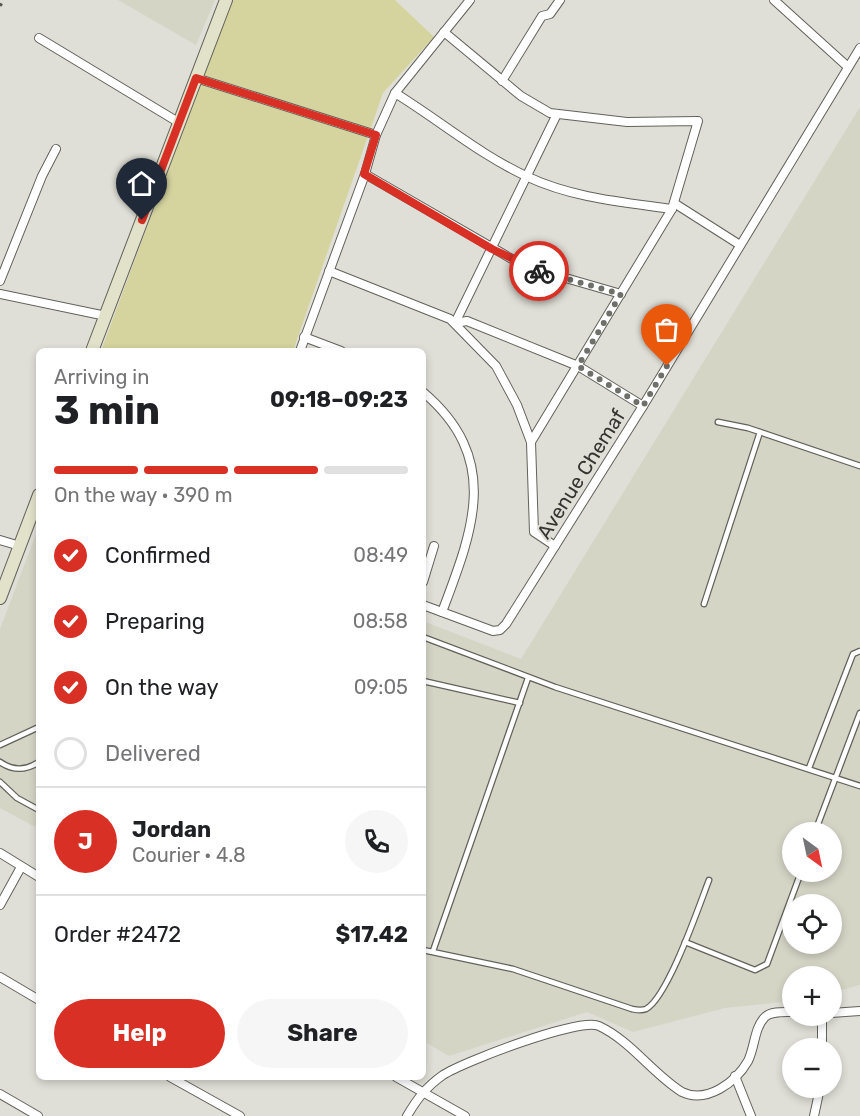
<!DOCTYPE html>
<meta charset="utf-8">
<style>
:root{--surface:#fff;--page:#f6f6f6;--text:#202124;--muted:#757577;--line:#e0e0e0;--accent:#d93025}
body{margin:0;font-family:Rubik,sans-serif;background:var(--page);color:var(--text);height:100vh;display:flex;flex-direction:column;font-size:22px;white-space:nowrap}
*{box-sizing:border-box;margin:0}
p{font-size:20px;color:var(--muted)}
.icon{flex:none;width:33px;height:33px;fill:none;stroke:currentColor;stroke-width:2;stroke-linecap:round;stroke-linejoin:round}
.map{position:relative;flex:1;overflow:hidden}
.side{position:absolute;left:36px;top:348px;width:390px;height:732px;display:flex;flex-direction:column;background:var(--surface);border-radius:9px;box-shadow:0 3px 9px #0003}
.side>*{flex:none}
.needle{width:39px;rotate:147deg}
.controls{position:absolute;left:782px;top:822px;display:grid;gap:12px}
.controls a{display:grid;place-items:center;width:60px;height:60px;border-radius:50%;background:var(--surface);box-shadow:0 3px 9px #0003;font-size:30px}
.pin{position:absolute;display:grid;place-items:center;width:51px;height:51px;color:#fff;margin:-62px -26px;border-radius:50% 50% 50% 0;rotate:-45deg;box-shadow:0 0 6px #0007}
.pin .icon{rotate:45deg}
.courier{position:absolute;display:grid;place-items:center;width:60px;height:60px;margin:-30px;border:4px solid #d93025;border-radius:50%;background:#fff;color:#222;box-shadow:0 2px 8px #0007}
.head em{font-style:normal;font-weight:700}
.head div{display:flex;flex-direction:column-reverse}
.head{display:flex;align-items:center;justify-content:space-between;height:102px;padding:0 18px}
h1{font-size:39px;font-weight:700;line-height:45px}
.bar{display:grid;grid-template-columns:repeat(4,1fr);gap:9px 6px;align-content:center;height:72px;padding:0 18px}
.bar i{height:8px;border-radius:4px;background:var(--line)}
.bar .on{background:var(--accent)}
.bar p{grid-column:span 4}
.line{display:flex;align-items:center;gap:15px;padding:0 18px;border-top:2px solid var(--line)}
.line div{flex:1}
.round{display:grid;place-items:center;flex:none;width:63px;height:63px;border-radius:32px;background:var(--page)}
ol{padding:0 18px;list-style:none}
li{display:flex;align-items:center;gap:18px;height:66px}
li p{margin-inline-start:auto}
li .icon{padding:6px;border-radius:50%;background:var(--accent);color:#fff;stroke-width:4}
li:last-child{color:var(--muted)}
li i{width:33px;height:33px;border:3px solid var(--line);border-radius:50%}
.button{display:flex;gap:12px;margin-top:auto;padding:12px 18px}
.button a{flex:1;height:69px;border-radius:36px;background:var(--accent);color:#fff;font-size:24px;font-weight:700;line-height:69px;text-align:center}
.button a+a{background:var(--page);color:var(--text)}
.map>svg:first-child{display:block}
.built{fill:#d5d5c6;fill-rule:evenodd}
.green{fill:#d5d49f}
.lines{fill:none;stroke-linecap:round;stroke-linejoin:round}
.lane-casing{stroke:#62625b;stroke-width:7}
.street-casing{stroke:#62625b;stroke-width:10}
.secondary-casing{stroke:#62625b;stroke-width:14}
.lane{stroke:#fff;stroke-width:4.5}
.street{stroke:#fff;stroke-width:8}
.secondary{stroke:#e2e1c9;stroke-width:12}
.rail{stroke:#565652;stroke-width:3;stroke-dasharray:3 6;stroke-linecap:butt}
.done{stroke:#70706b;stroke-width:6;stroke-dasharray:0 10.8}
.route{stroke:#d93025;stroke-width:8}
.labels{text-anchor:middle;stroke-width:4.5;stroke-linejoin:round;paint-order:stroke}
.street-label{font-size:20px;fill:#343431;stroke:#dfdfd7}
</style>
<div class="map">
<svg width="860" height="1116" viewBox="0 0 860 1116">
<rect width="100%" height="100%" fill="#dfdfd7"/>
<g class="built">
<path d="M 118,0 L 215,0 L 196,45 Z"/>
<path d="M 860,107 L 860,985 L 831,993 L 831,976 L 792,976 L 792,1001 L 725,1008 L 633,1032 L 587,1012 L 449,1056 L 423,1041 L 423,621 L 521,659 ZM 792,832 L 831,832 L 831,872 L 792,872 ZM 792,904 L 831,904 L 831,944 L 792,944 Z"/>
<path d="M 39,526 L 39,829 L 0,808 L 0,629 Z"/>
</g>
<path class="green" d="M 231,0 L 395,0 L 434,37 L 383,93 L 293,351 L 101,351 Z"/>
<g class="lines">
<g class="lane-casing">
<g id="lane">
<path d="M 718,422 L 748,428 L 860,466"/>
<path d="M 704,604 L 760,432"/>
<path d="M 423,637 L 555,687 L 860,786"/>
<path d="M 423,681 L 520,703"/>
<path d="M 0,745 L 39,727"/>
<path d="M 0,762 C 13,771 25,771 39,762"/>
<path d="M 809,768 L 853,654 L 860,651"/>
<path d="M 0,782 L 17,798 L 39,810"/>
<path d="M 815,832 L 860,713"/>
<path d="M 685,942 L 755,970 L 767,964 L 801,872"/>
<path d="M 423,950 L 513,969 L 632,1009 C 637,1010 641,1011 646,1009 C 668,997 699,906 709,880"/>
<path d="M 433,951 L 528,678"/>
</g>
</g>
<g class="street-casing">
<g id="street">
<path d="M 774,0 L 848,67"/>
<path d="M 444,32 L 521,96 L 550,113 L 627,122 L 698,121 L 672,209 L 531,442"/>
<path d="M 39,38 L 178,122"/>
<path d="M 196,78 L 376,135"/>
<path d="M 502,81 L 542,16 L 550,14 L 560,0"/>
<path d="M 395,93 C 439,120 480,155 528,177 C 573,198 623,202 672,209"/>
<path d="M 365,174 L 524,266 L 621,294"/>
<path d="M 674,203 L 740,245"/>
<path d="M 329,271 L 450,319 L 496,366 L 517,405 L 531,442 L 534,532 L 555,546"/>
<path d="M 0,281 L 42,176 L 56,149"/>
<path d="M 0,294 L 106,316"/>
<path d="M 455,323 L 557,114"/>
<path d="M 455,323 L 467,321 L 578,366 L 643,406"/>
<path d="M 304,337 L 341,351"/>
<path d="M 300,351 L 365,174 L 376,135 L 395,93 L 470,0"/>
<path d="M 423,392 C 502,459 473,530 442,612"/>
<path d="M 0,540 L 20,546"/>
<path d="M 423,582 L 434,546"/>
<path d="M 423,605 L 493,631 L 500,630 L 506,624 L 643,406 L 860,48"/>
<path d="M 0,853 L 39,877"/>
<path d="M 0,905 L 21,867"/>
<path d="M 0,977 L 39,1000"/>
<path d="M 831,1013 L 860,1011"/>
<path d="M 822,1016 L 822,1048"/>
<path d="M 735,1076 L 751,1116"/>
<path d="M 170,1077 L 240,1116"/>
<path d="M 396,1077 L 465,1116"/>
<path d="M 0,1094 L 38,1116"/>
<path d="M 407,1116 C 417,1099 426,1087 443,1075 C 463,1062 580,1017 599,1026 C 631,1041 653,1074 682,1092 C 707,1104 736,1082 748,1061 C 755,1047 754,1028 765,1017 C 771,1011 784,1012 792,1012"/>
<path d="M 814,1116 L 820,1088"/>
</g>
</g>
<g class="secondary-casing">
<g id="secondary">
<path d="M 92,351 L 226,0"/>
<path d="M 0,598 L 39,495"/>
</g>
</g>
<use href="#lane" class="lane"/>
<use href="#street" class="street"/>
<use href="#secondary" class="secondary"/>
<path class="rail" d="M 0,6 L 4,0"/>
</g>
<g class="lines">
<path class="done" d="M 539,271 L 621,294 L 578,366 L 643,406 L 667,366"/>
<path class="route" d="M 142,220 L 196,78 L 376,135 L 364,174 L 492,249 L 539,271"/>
</g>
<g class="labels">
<g class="street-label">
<text transform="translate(581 474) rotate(-58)" y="7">Avenue Chemaf</text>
</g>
</g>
</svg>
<div class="controls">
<a><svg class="needle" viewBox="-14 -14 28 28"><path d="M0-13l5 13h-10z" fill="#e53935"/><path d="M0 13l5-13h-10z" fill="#757577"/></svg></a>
<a><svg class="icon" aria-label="locate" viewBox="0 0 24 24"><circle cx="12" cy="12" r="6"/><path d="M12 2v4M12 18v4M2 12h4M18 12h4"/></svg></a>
<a>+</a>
<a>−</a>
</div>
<div class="pin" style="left:667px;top:366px;background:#ea580c"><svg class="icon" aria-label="bag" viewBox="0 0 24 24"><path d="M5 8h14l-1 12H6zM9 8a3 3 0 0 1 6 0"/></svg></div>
<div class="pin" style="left:142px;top:220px;background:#1f2937"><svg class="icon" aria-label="home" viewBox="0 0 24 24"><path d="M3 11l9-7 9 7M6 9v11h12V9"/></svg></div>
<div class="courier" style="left:539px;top:271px"><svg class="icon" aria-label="bike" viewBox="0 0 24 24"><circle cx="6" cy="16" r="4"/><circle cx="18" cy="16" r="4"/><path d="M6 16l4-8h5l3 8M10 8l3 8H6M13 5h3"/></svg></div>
<section class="side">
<div class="head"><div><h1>3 min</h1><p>Arriving in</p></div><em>09:18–09:23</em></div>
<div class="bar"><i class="on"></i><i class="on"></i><i class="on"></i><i></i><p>On the way · 390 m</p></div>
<ol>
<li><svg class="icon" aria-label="check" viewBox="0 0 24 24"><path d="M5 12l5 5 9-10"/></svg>Confirmed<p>08:49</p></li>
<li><svg class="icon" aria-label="check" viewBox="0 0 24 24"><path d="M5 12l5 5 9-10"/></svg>Preparing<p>08:58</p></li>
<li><svg class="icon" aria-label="check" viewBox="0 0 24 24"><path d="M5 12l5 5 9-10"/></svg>On the way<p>09:05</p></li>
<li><i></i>Delivered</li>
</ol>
<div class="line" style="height:108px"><b class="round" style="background:var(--accent);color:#fff">J</b><div><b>Jordan</b><p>Courier · 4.8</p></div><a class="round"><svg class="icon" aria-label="phone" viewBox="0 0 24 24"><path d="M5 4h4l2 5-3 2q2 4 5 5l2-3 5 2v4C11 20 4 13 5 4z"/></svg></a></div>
<div class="line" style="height:78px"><div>Order #2472</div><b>$17.42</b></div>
<div class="button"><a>Help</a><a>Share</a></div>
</section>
</div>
